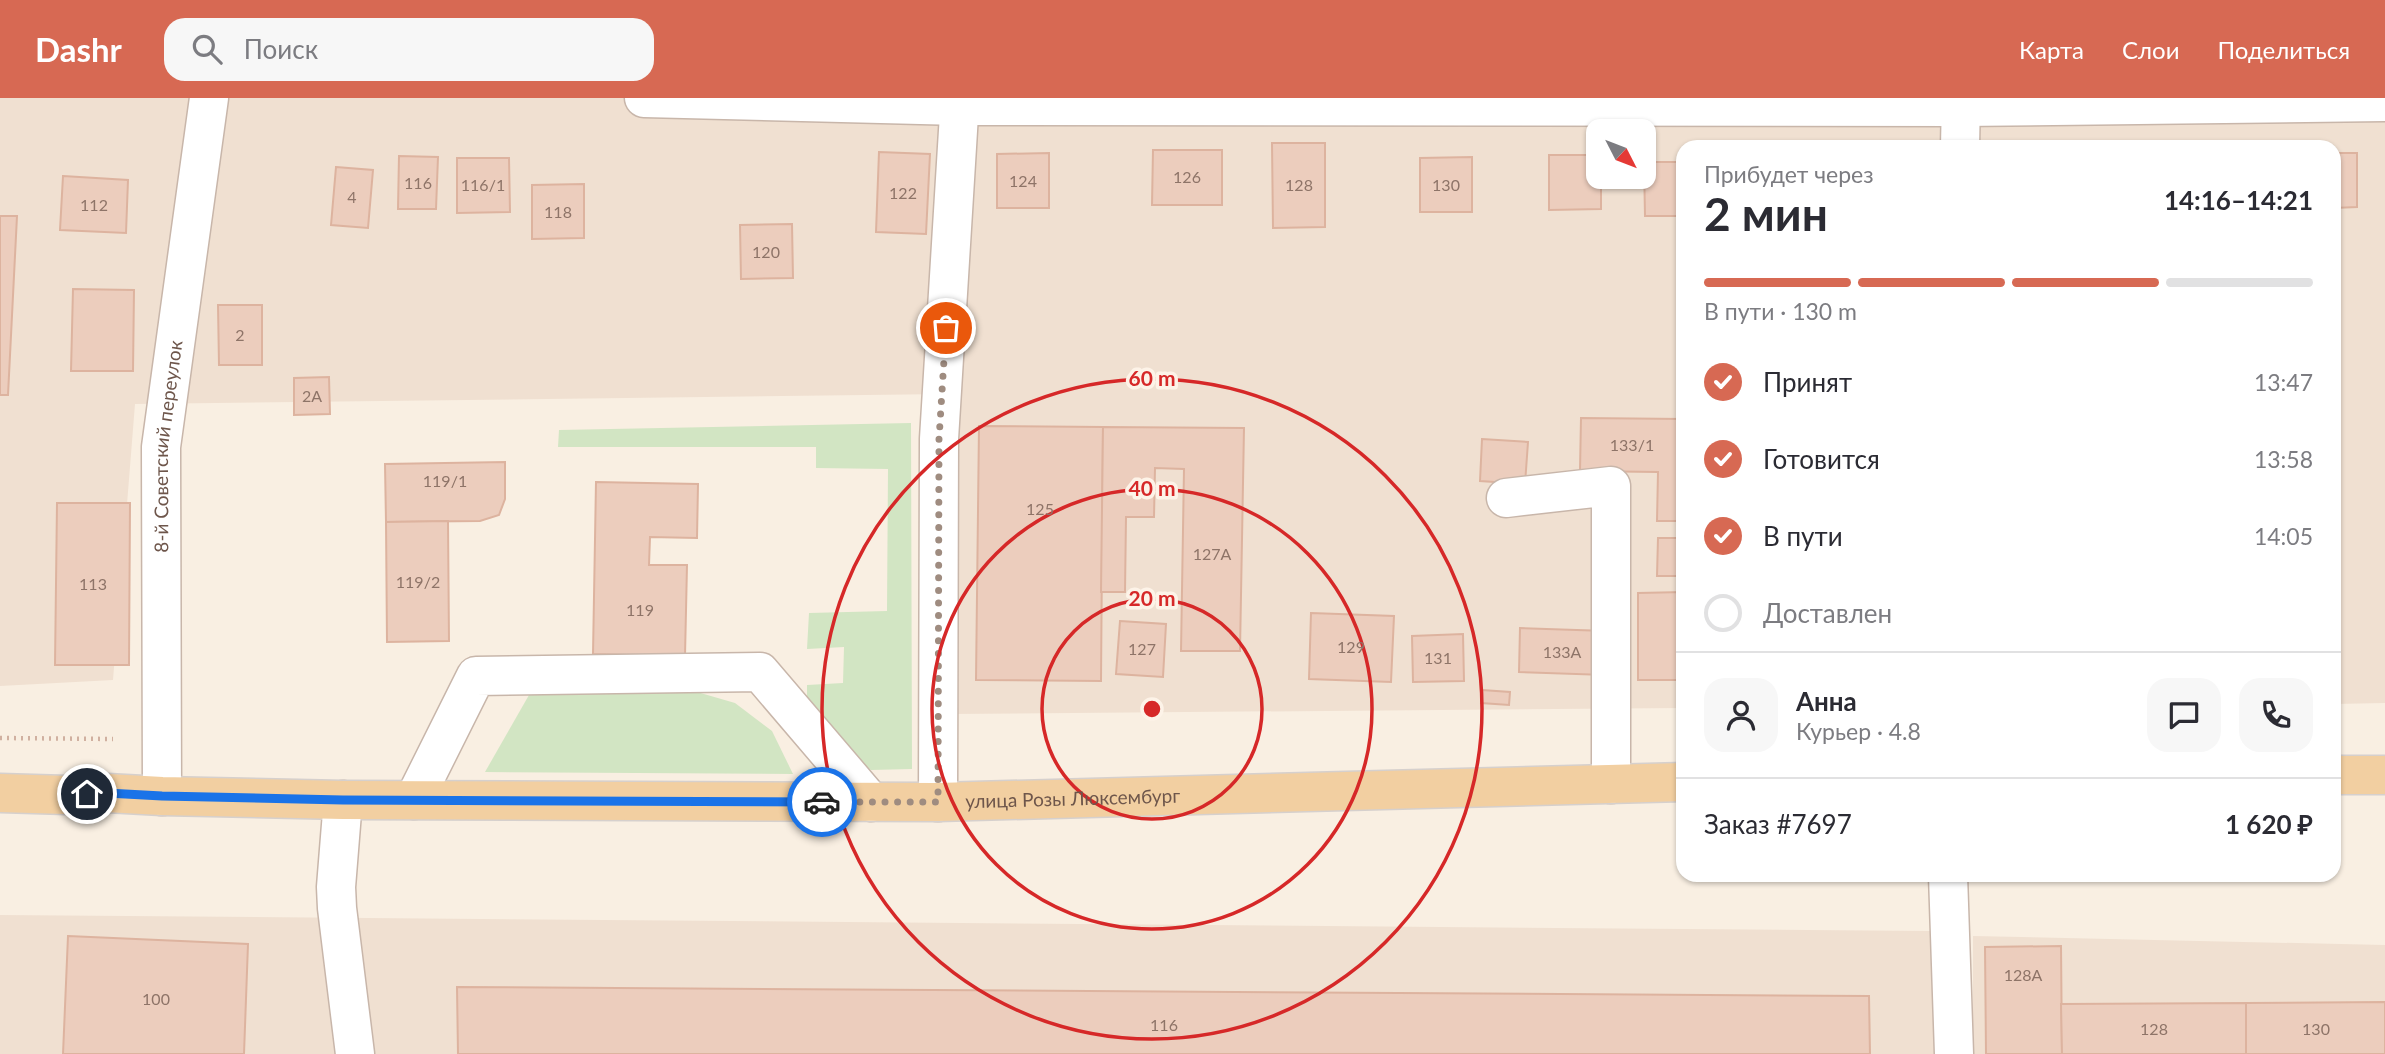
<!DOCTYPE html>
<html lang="ru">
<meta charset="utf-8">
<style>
:root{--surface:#fff;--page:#f7f7f7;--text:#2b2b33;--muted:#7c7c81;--line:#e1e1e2;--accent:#d76953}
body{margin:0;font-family:Lato,sans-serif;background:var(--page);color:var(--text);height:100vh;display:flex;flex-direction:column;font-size:26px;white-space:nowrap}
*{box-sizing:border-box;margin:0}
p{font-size:23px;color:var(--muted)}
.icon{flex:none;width:38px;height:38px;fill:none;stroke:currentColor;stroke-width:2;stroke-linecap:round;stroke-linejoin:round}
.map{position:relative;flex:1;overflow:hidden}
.details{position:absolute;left:1676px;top:42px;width:665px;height:742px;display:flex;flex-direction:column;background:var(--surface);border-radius:21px;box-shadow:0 2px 5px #0004}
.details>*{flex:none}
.needle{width:46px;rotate:132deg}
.buttons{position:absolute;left:1586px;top:21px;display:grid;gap:14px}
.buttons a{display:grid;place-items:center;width:70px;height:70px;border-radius:14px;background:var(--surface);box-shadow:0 2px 5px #0004;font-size:35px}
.pin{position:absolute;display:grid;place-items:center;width:60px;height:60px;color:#fff;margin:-30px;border:4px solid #fff;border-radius:50%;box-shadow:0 2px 7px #0007}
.courier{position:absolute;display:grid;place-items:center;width:70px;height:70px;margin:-35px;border:5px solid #1a73e8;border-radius:50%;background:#fff;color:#222;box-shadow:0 2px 9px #0007}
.head em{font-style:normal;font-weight:700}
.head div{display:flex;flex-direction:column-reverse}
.head{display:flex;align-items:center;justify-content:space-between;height:119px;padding:0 28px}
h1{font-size:46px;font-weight:700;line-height:52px}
.bar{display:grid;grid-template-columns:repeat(4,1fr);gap:10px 7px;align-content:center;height:84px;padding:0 28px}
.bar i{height:9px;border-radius:5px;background:var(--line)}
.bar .selected{background:var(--accent)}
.bar p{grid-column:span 4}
.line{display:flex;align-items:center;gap:18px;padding:0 28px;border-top:2px solid var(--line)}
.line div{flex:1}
.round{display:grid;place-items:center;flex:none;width:74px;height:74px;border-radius:21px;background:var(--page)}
ol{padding:0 28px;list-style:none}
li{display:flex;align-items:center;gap:21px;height:77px}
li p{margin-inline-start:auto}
li .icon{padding:7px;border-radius:50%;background:var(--accent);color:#fff;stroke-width:4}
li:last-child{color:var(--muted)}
li i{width:38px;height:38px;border:4px solid var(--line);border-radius:50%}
header{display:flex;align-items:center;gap:42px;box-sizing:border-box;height:98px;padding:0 35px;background:var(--accent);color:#fff}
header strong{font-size:33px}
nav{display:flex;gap:38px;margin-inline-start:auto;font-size:24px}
.search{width:490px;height:63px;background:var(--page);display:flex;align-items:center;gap:18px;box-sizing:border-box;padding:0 24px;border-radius:21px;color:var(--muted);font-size:26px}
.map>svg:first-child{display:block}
.residential{fill:#f0e0d1;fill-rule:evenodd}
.green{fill:#d2e5c3}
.building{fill:#eccdbd;stroke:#ddb39f;stroke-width:2}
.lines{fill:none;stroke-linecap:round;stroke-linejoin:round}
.minor-casing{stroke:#c8b6aa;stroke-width:41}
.major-casing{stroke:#d6d0cd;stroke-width:41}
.path{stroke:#d0b0a0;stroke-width:4.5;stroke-dasharray:2 5;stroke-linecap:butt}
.minor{stroke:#fff;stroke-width:38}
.major{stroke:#f2cfa1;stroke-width:38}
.done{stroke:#9f8c80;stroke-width:7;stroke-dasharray:0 12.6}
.route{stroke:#1a73e8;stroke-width:9}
.ring{fill:none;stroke:#d62828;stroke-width:3.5}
.labels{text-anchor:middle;stroke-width:7;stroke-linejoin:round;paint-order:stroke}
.number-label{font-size:16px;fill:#8e7468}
.street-label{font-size:19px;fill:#6e564b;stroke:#fdf3e8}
.centre{fill:#d62828;stroke:#fdf3e8;stroke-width:3.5}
.ring-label{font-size:21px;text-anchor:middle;font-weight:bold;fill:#d62828;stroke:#fdf3e8;stroke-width:7;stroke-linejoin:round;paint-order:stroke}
</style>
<header>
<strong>Dashr</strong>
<div class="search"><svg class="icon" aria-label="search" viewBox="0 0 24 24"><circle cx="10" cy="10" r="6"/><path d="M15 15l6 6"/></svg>Поиск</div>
<nav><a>Карта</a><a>Слои</a><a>Поделиться</a></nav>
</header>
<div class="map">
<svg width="2385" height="956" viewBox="0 0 2385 956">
<rect width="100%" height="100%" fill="#f9efe2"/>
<g class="residential">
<path d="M 0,0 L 2385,0 L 2385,605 L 2335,606 L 2334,49 L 1684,49 L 1683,610 L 949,616 L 948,296 L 135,306 L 113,582 L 0,588 ZM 1598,33 L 1643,33 L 1643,79 L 1598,79 Z"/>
<path d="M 0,817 L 1930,833 L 1939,956 L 0,956 Z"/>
<path d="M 1973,838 L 2385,847 L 2385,956 L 1973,956 Z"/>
</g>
<g class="green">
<path d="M 911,325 L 912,671 L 871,672 L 820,634 L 807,604 L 807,587 L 843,585 L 844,549 L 807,551 L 809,515 L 887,513 L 888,371 L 816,370 L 816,349 L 558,349 L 559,332 Z"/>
<path d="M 533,590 L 697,594 L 735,605 L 772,633 L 793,676 L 485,674 Z"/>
</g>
<g class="building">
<path d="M 1272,45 L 1325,45 L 1325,129 L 1273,130 Z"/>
<path d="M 1153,52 L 1222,52 L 1222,107 L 1152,107 Z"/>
<path d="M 879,54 L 930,56 L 926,136 L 876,134 Z"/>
<path d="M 1049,55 L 1049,110 L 997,110 L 997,56 Z"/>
<path d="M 2334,55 L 2357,55 L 2357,109 L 2334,110 Z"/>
<path d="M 1549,57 L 1598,57 L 1598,79 L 1601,79 L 1601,111 L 1549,112 Z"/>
<path d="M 399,58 L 438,59 L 436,111 L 398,111 Z"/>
<path d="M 1472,59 L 1472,114 L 1420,114 L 1420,60 Z"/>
<path d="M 457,60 L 509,60 L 510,114 L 457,115 Z"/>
<path d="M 1644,64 L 1684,64 L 1684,118 L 1645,118 Z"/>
<path d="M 336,69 L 373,72 L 368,130 L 331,127 Z"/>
<path d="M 63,78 L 128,82 L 126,135 L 60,132 Z"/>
<path d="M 584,86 L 584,140 L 532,141 L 532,87 Z"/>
<path d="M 0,118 L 17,118 L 8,297 L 0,297 Z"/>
<path d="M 792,126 L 793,180 L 741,181 L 740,127 Z"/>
<path d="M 73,191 L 134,192 L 133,273 L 71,273 Z"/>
<path d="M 218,207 L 262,207 L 262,267 L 219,267 Z"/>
<path d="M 329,279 L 330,316 L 294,317 L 294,280 Z"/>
<path d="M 1581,320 L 1684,321 L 1684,423 L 1657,423 L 1658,374 L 1580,373 Z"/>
<path d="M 979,328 L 1103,329 L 1101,583 L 976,582 Z"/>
<path d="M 1103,329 L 1244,330 L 1240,553 L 1181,553 L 1184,371 L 1155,370 L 1154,419 L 1126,419 L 1125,494 L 1101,494 Z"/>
<path d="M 1482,341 L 1528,344 L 1525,386 L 1480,383 Z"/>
<path d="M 505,364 L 505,401 L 499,417 L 480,423 L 386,424 L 385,366 Z"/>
<path d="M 596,384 L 698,386 L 697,440 L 650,439 L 649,467 L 687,467 L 685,558 L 593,556 Z"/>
<path d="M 57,405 L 130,405 L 129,567 L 55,567 Z"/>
<path d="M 448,423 L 449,543 L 387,544 L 386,424 Z"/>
<path d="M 1658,440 L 1684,440 L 1684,478 L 1657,478 Z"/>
<path d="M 1684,494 L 1684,582 L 1638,582 L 1638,495 Z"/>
<path d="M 1311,515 L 1394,518 L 1391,584 L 1309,581 Z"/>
<path d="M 1120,523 L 1166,526 L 1163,579 L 1116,576 Z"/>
<path d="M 1520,530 L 1606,533 L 1605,577 L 1519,574 Z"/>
<path d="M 1463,536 L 1464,583 L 1413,584 L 1412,538 Z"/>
<path d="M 1482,592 L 1510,594 L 1509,607 L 1481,605 Z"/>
<path d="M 68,838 L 248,846 L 244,956 L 63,956 Z"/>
<path d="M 2061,848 L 2062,956 L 1986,956 L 1985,849 Z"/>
<path d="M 457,889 L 1869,898 L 1870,956 L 458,956 Z"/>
<path d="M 2385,904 L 2385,956 L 2246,956 L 2246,905 Z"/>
<path d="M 2246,905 L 2246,956 L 2062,956 L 2061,906 Z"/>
</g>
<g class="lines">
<g class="minor-casing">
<g id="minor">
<path d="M 644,0 L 960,8 L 1961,9 L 2385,4"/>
<path d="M 1960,49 L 1961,0"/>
<path d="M 1506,400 L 1611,388 L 1611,686"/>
<path id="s1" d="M 162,698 L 161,349 L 209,0"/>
<path d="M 343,702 L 336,789 L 337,810 L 355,956"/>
<path d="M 414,702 L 476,578 L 760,574 L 871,704"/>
<path d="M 938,704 L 939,341 L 960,0"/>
<path d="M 1948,777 L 1954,956"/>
</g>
</g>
<g class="major-casing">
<g id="major">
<path d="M 2334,677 L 2385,677"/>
<path id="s2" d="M 0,695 L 67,697 L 107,695 L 162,698 L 343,702 L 938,704 L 1684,684"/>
</g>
</g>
<path class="path" d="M 0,640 L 113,641"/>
<use href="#minor" class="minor"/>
<use href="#major" class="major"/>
</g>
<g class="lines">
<path class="done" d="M 822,704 L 938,704 L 939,341 L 946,230"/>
<path class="route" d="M 87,696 L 107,695 L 162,698 L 343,702 L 822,704"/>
</g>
<g class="ring">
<circle cx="1152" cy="611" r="110"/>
<circle cx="1152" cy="611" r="220"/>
<circle cx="1152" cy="611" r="330"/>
</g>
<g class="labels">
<g class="number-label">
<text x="1187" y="85">126</text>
<text x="1023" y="89">124</text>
<text x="418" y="91">116</text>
<text x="483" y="93">116/1</text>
<text x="1299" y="93">128</text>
<text x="1446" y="93">130</text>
<text x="903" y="101">122</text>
<text x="352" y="105">4</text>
<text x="94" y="113">112</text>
<text x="558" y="120">118</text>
<text x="766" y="160">120</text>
<text x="240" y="243">2</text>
<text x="312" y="304">2А</text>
<text x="1632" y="353">133/1</text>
<text x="445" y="389">119/1</text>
<text x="1040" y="417">125</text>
<text x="1212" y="462">127А</text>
<text x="418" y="490">119/2</text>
<text x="93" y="492">113</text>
<text x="640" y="518">119</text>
<text x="1351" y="555">129</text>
<text x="1142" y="557">127</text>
<text x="1562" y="560">133А</text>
<text x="1438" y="566">131</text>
<text x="2023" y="883">128А</text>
<text x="156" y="907">100</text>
<text x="1164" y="933">116</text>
<text x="2154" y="937">128</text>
<text x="2316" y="937">130</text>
</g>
<g class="street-label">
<text dy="7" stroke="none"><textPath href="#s1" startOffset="350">8-й Советский переулок</textPath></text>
<text dy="7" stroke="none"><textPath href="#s2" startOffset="1073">улица Розы Люксембург</textPath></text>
</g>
</g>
<circle cx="1152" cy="611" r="10" class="centre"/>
<g class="ring-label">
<text x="1152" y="288">60 m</text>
<text x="1152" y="398">40 m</text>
<text x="1152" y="508">20 m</text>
</g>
</svg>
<div class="buttons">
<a><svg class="needle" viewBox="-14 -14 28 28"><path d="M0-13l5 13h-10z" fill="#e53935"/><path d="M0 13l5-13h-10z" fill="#7c7c81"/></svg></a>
</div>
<div class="pin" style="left:946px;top:230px;background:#ea580c"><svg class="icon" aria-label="bag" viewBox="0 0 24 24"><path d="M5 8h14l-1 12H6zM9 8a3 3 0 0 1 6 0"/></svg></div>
<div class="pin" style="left:87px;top:696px;background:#1f2937"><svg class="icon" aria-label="home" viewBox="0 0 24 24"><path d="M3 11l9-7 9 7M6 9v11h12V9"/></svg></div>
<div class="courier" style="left:822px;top:704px"><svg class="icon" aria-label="car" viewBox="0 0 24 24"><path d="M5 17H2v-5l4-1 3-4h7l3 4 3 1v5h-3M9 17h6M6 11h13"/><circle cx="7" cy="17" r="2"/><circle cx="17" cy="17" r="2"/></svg></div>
<section class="details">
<div class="head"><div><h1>2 мин</h1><p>Прибудет через</p></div><em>14:16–14:21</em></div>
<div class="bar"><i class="selected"></i><i class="selected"></i><i class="selected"></i><i></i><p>В пути · 130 m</p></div>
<ol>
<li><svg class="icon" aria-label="check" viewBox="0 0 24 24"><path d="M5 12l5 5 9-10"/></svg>Принят<p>13:47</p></li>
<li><svg class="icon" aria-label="check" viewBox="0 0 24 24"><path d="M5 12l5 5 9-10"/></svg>Готовится<p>13:58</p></li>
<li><svg class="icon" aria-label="check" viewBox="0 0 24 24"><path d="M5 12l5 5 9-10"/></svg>В пути<p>14:05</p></li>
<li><i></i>Доставлен</li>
</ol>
<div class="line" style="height:126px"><a class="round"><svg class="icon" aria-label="person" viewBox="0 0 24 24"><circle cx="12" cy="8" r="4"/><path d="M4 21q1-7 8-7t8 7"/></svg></a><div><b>Анна</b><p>Курьер · 4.8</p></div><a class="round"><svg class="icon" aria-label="chat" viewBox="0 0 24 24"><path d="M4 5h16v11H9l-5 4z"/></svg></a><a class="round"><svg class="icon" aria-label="phone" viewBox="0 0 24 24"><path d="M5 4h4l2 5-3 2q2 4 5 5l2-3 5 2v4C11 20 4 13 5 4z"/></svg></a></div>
<div class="line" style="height:91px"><div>Заказ #7697</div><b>1 620 ₽</b></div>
</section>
</div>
